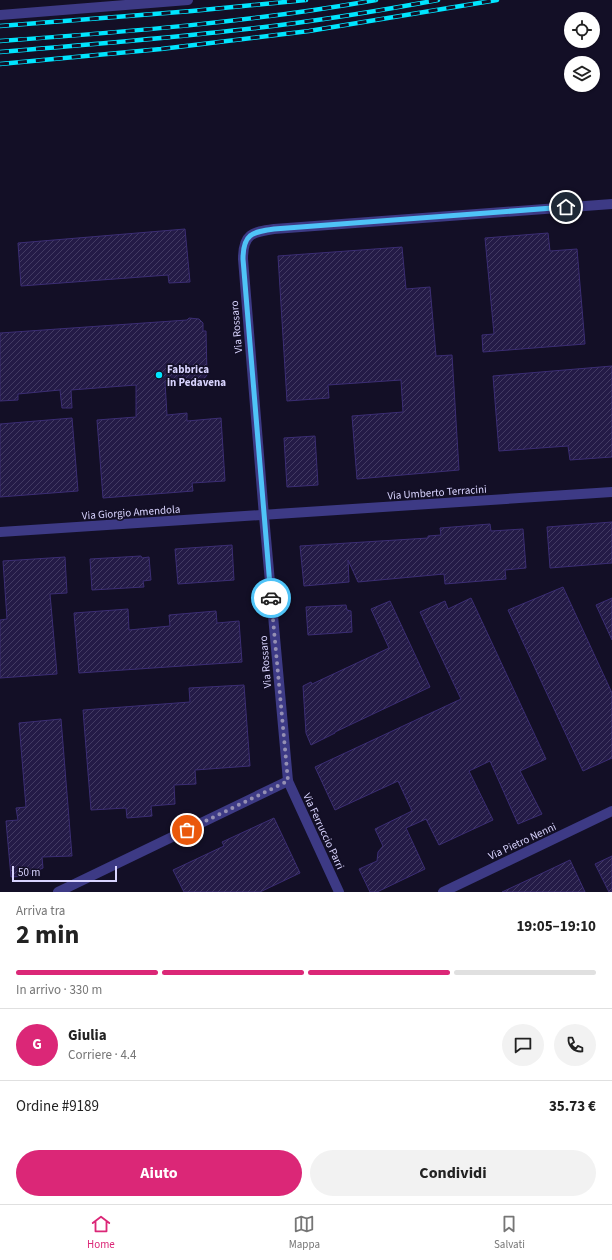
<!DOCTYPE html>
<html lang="it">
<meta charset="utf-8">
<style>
:root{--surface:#fff;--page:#f2f2f2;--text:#222;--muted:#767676;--line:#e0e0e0;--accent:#db2777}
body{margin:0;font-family:"Source Sans 3",sans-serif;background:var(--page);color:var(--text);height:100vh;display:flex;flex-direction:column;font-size:15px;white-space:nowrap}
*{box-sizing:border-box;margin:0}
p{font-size:13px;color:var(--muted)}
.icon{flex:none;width:22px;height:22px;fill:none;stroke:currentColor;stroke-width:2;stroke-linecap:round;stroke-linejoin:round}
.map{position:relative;height:892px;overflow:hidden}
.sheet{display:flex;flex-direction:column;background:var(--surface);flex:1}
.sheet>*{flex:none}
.controls{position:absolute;left:564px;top:12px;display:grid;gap:8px}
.controls a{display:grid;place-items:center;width:36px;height:36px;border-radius:50%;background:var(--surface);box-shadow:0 1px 3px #0004;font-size:20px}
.scale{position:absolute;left:12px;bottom:10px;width:105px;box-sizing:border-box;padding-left:4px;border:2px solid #d9d4ff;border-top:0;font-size:11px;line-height:14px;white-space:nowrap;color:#d9d4ff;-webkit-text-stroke:3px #130f26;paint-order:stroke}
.pin{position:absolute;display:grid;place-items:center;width:34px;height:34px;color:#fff;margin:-17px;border:2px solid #fff;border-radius:50%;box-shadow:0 1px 4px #0007}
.courier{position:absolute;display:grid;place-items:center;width:40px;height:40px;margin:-20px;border:3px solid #4fc3f7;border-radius:50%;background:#fff;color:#222;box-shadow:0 1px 5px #0007}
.head em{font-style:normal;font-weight:700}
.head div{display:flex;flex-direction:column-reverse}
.head{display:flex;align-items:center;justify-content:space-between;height:68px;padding:0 16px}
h1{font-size:26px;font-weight:700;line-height:30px}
.bar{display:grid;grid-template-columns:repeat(4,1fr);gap:6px 4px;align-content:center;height:48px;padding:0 16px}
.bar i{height:5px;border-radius:3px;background:var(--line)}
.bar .on{background:var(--accent)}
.bar p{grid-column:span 4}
.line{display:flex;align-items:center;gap:10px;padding:0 16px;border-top:1px solid var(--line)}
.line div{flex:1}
.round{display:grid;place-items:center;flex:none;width:42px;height:42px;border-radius:21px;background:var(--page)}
.primary-button{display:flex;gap:8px;margin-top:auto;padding:8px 16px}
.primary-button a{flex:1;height:46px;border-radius:24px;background:var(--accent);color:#fff;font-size:16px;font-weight:700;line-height:46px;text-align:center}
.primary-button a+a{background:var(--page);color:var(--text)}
.dock{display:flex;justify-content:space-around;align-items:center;height:56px;border-top:1px solid var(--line);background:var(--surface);font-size:11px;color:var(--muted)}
.dock a{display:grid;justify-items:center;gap:2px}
.dock .on{color:var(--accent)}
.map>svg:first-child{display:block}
.building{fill:url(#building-hatch);stroke:#3b2d73}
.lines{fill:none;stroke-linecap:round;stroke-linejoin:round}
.minor{stroke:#3d3a85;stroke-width:10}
.rail-casing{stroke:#00e5ff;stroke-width:4.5}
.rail{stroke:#130f26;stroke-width:3;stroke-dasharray:9;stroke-linecap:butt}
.done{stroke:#948fb3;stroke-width:4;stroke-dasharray:0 7.2}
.route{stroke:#4fc3f7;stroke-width:5}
.poi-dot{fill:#00e5ff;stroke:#130f26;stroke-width:1.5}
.labels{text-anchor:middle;stroke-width:3.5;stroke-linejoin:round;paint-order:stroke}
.street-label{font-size:11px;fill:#d9d4ff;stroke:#130f26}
.poi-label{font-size:11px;font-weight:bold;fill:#d9d4ff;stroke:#130f26;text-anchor:start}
</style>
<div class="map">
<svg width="612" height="892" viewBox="0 0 612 892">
<defs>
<pattern id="building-hatch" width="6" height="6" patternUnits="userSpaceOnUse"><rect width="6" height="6" fill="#241b47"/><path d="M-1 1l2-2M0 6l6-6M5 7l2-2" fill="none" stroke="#433b63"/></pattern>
</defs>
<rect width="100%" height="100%" fill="#130f26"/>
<g class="building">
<path d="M 185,229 L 190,282 L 169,283 L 168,275 L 21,286 L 18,243 Z"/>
<path d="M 548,233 L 550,251 L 577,249 L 585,344 L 483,352 L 482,335 L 494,334 L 485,238 Z"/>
<path d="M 402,247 L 406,289 L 430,287 L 436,356 L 452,355 L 459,470 L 357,479 L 352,416 L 403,412 L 401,380 L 328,385 L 329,398 L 287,401 L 278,256 Z"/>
<path d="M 189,318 L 199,319 L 203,323 L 203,331 L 206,331 L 207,375 L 203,380 L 197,382 L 190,380 L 165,382 L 167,415 L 187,413 L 187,421 L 221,418 L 225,481 L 192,483 L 193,491 L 103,498 L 97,420 L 136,417 L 136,385 L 71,390 L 72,408 L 62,408 L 60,390 L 18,394 L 18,400 L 0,401 L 0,333 L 187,320 Z"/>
<path d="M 612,366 L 612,457 L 570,460 L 568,446 L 499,451 L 493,376 Z"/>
<path d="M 72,418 L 78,491 L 0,497 L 0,424 Z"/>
<path d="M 315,436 L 318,485 L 287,487 L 284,438 Z"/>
<path d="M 612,522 L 612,563 L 550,568 L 547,527 Z"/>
<path d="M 490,524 L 491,531 L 523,529 L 526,568 L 505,570 L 506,579 L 445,584 L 444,574 L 358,582 L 348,560 L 349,582 L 304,586 L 300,546 L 428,538 L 428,536 L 441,535 L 440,528 Z"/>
<path d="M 232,545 L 234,580 L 178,584 L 175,549 Z"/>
<path d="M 141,556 L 142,558 L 149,557 L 151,580 L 143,581 L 144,587 L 92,590 L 90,559 Z"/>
<path d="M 65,557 L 67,593 L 50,594 L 57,674 L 0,678 L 0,620 L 7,619 L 3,561 Z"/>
<path d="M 563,587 L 612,693 L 612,758 L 583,771 L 508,610 Z"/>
<path d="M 471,598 L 546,759 L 520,771 L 542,814 L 518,824 L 490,761 L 469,771 L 493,820 L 439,845 L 426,819 L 406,828 L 425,869 L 377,892 L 370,892 L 359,869 L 377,861 L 378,852 L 383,846 L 375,829 L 412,811 L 398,781 L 335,810 L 315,767 L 461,699 L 420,612 L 445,601 L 448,609 Z"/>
<path d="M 612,598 L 612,640 L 596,605 Z"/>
<path d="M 390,601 L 430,687 L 335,732 L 335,733 L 311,745 L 306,733 L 303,686 L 311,682 L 312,684 L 389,648 L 371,609 Z"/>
<path d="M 346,605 L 347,610 L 351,611 L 352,632 L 308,635 L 306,607 Z"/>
<path d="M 128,609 L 129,630 L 170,626 L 169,615 L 216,611 L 217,623 L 239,621 L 242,662 L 79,673 L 74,613 Z"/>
<path d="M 244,685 L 250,766 L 195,770 L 196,784 L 174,785 L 175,804 L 151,806 L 152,816 L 127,818 L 126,808 L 91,810 L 83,710 L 190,702 L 189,688 Z"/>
<path d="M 61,719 L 72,856 L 42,857 L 43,868 L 25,876 L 11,877 L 6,821 L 18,820 L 16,808 L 26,807 L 19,723 Z"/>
<path d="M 274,818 L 300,873 L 260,892 L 184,892 L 173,870 L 224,846 L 222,842 Z"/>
<path d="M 612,856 L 612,892 L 609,892 L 595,864 Z"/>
<path d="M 570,860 L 585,892 L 502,892 L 530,879 Z"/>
</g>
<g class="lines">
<g class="minor">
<path d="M 0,15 L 188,0"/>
<path d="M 0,532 L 612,492"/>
<path d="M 58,892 L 288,781"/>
<path d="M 339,892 L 288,781 L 264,516 L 243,259 C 243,234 252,232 274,229 L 612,204"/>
<path d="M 443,892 L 612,811"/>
</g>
<g class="rail-casing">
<g id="rail">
<path d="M 0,26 L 192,11 L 306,0"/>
<path d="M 0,41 C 126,32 252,22 376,0"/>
<path d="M 0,52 C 86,45 171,38 256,28 C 317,21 378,11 438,0"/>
<path d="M 0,64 L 161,49 L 309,31 L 497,0"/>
</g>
</g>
<use href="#rail" class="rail"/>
</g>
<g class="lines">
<path class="done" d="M 187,830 L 288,781 L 271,598"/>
<path class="route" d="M 271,598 L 243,259 C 243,234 252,232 274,229 L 566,207"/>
</g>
<circle class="poi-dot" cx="159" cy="375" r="4"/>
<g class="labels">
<g class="street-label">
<text transform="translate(236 327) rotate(-95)" y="4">Via Rossaro</text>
<text transform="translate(437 492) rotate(-4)" y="4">Via Umberto Terracini</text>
<text transform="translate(131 512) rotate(-4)" y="4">Via Giorgio Amendola</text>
<text transform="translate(265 662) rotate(-95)" y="4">Via Rossaro</text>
<text transform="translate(324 831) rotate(65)" y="4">Via Ferruccio Parri</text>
<text transform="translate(522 841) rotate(-25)" y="4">Via Pietro Nenni</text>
</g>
<g class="poi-label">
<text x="167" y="373">Fabbrica<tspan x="167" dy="13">in Pedavena</tspan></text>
</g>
</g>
</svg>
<div class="controls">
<a><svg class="icon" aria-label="locate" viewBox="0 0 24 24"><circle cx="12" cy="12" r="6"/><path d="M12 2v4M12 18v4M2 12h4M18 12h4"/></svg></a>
<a><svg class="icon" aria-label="layers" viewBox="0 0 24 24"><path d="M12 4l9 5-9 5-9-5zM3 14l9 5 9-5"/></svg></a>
</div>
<div class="scale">50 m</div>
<div class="pin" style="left:187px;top:830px;background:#ea580c"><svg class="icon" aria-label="bag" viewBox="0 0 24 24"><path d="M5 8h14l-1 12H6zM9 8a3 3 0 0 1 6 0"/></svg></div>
<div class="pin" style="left:566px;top:207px;background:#1f2937"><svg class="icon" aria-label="home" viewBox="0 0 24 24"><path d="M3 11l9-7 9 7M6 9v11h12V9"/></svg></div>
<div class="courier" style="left:271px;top:598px"><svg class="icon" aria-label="car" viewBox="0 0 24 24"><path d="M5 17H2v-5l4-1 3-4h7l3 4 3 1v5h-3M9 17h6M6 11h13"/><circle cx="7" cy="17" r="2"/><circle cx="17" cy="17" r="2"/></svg></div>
</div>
<section class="sheet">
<div class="head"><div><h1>2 min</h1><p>Arriva tra</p></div><em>19:05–19:10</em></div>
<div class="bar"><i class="on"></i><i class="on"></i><i class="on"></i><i></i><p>In arrivo · 330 m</p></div>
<div class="line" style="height:72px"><b class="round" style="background:var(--accent);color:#fff">G</b><div><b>Giulia</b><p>Corriere · 4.4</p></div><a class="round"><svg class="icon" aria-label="chat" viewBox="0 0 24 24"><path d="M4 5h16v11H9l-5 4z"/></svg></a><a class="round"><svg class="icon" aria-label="phone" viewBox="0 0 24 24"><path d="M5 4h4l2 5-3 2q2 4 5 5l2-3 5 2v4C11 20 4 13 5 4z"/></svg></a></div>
<div class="line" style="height:52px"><div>Ordine #9189</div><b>35.73 €</b></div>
<div class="primary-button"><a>Aiuto</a><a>Condividi</a></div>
</section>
<nav class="dock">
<a class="on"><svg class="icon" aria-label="home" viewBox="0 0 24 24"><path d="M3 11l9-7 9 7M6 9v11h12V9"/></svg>Home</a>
<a><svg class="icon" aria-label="map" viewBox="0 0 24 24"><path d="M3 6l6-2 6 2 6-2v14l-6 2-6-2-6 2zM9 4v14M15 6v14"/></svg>Mappa</a>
<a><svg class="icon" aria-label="saved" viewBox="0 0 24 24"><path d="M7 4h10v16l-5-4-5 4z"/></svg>Salvati</a>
</nav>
